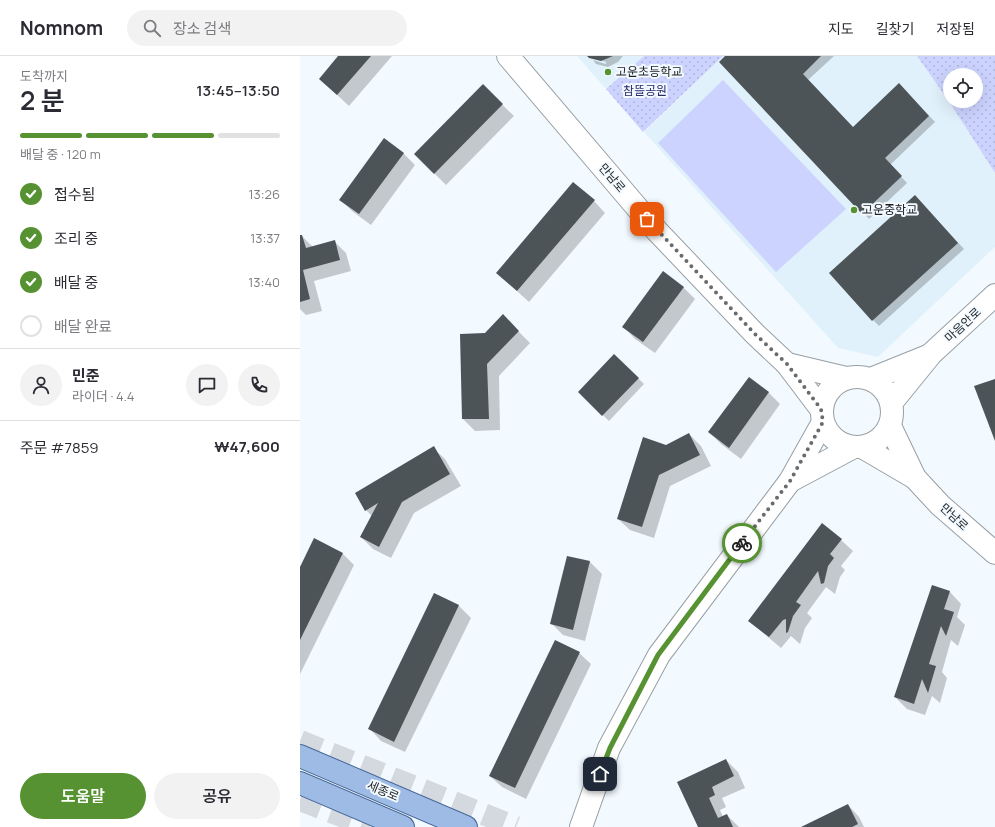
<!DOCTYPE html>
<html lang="ko">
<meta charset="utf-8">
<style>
:root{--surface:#fff;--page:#f2f2f3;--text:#2b2b33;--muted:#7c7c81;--line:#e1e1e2;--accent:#569232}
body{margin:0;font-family:Manrope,"Noto Sans KR",sans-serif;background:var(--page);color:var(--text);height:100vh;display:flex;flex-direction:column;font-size:15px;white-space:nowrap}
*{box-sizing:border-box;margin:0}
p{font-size:13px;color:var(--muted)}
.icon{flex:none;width:22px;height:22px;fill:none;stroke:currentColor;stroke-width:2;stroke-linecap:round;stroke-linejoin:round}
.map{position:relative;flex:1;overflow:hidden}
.drawer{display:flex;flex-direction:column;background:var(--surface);width:300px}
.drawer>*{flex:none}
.buttons{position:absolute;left:643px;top:12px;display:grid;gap:8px}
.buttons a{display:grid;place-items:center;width:40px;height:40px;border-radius:50%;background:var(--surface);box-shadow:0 4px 16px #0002;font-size:20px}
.pin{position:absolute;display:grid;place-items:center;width:34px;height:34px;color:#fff;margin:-17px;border-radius:8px;box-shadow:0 2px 6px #0006}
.courier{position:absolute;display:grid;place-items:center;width:40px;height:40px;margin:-20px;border:3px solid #569232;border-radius:50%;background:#fff;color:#222;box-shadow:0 1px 5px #0007}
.head em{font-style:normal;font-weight:600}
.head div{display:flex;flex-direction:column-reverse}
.head{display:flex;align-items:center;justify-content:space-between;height:68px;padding:0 20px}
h1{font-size:26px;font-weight:600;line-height:30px}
.bar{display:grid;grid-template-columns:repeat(4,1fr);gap:6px 4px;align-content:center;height:48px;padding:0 20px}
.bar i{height:5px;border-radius:3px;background:var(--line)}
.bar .current{background:var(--accent)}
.bar p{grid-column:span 4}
.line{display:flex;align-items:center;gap:10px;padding:0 20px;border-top:1px solid var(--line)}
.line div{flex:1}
.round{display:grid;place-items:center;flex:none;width:42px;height:42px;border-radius:21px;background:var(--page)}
ol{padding:0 20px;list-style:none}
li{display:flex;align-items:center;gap:12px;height:44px}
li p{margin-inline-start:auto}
li .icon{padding:4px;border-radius:50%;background:var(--accent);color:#fff;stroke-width:4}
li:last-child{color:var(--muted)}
li i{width:22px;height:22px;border:2px solid var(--line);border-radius:50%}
.cta{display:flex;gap:8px;margin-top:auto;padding:8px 20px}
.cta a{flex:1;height:46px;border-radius:24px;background:var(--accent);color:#fff;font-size:16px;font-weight:600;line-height:46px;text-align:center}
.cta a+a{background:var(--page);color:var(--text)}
header{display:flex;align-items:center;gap:24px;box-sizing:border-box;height:56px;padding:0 20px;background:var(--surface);border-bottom:1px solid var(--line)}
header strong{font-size:19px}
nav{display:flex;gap:22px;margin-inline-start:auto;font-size:14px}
.search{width:280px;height:36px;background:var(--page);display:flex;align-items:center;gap:10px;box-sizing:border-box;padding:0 14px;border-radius:22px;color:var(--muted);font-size:15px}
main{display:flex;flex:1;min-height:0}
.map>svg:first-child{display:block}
.built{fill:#e1f1fb}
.park{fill:url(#park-dots);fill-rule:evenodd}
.pitch{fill:#ccd3fe}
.shadow{fill:#0003}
.building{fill:#4c5457}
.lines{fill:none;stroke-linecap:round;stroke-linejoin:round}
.trunk-tunnel{stroke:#d3d9de;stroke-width:22;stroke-dasharray:22 11;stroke-linecap:butt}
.tertiary-casing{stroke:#979fa4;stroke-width:24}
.primary-casing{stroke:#476797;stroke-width:24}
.tertiary{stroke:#fff;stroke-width:22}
.primary{stroke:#9ebbe6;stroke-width:22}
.done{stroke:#686c6f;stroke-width:4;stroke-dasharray:0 7.2}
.route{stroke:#569232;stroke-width:5}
.poi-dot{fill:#569232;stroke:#f3faff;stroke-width:1.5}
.labels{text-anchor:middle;stroke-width:4;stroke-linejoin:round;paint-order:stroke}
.poi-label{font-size:12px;fill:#1d2022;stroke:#f3faff;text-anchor:start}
.park-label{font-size:12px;fill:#2b2a6d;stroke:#f3faff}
.street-label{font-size:12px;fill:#1d2022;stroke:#f3faff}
</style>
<header>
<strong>Nomnom</strong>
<div class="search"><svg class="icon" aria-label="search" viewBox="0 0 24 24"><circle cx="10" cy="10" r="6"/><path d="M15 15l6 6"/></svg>장소 검색</div>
<nav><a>지도</a><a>길찾기</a><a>저장됨</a></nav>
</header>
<main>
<section class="drawer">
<div class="head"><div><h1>2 분</h1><p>도착까지</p></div><em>13:45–13:50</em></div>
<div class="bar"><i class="current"></i><i class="current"></i><i class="current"></i><i></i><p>배달 중 · 120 m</p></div>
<ol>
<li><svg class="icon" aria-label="check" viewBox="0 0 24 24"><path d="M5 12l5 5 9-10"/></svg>접수됨<p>13:26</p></li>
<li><svg class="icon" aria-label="check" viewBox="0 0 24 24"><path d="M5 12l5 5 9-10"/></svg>조리 중<p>13:37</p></li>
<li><svg class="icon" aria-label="check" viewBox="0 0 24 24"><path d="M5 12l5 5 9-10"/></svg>배달 중<p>13:40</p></li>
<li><i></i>배달 완료</li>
</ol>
<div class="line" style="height:72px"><a class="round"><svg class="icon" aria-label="person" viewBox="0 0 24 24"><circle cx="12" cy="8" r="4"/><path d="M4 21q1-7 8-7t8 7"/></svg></a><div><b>민준</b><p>라이더 · 4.4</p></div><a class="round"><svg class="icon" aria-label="chat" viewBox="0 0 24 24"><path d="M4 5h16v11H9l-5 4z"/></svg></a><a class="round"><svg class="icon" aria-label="phone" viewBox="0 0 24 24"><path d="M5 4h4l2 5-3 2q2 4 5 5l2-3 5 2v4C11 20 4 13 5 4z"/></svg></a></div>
<div class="line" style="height:52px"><div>주문 #7859</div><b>₩47,600</b></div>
<div class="cta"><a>도움말</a><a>공유</a></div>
</section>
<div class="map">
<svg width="695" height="771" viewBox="0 0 695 771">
<defs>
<pattern id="park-dots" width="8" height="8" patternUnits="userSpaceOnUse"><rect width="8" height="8" fill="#ccd3fe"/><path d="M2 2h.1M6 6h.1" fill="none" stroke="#afb5d9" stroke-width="1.8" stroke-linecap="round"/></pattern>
</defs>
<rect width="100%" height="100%" fill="#f3faff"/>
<g class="built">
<path d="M 277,0 L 344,0 L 306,33 Z"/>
<path d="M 423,0 L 617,0 L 650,47 L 695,117 L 695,191 L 578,301 L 538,292 L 344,76 Z"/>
</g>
<g class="park">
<path d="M 344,0 L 423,0 L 343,76 L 306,33 Z"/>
<path d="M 617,0 L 695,0 L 695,117 L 650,47 ZM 650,19 L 676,19 L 676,45 L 650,45 Z"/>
</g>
<path class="pitch" d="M 423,24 L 546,153 L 476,216 L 358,87 Z"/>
<g class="shadow">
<path d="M 40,0 L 92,0 L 49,50 L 20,23 Z"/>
<path d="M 289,0 L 323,0 L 318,6 L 308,11 L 296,8 L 293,4 L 306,8 L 306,6 Z"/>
<path d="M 427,0 L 534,0 L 508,24 L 553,72 L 605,34 L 635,66 L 590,109 L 607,127 L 569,163 Z"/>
<path d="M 183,30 L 214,60 L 146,129 L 115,98 Z"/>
<path d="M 103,97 L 115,109 L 71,169 L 52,155 L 41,144 Z"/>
<path d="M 294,145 L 305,157 L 229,246 L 197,217 Z"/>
<path d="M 621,146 L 664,193 L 579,270 L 573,264 Z"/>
<path d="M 0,180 L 2,180 L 13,191 L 35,186 L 46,197 L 51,215 L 14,225 L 22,255 L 6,259 L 0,253 Z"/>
<path d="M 383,231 L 395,243 L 355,297 L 335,283 L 324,271 Z"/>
<path d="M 203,260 L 230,287 L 199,320 L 200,374 L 175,375 L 163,363 L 185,278 Z"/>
<path d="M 314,299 L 344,328 L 309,365 L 279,336 Z"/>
<path d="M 449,322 L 469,337 L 480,348 L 441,403 L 421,388 L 409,376 Z"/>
<path d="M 389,378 L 401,390 L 411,410 L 370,430 L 354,482 L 330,474 L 318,463 L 366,390 Z"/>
<path d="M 133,392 L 145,403 L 161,430 L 114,457 L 91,502 L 73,493 L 61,481 L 72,460 L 66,454 Z"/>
<path d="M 15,484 L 43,498 L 54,509 L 0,618 L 0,514 Z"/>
<path d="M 541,484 L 553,495 L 541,510 L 545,514 L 540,521 L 535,538 L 526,531 L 507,557 L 512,562 L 505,572 L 500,588 L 491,580 L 481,592 L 449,565 Z"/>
<path d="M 268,501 L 290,506 L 302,518 L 285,585 L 263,579 L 251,567 Z"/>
<path d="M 633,531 L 650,536 L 661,548 L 657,561 L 665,569 L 658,590 L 651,584 L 642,616 L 647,622 L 640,647 L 632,640 L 625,659 L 607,653 L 595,641 Z"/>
<path d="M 135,538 L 159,550 L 171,562 L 105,696 L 81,685 L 70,673 Z"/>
<path d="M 279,597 L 291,608 L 226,743 L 202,731 L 190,720 Z"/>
<path d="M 426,704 L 438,716 L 445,732 L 422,742 L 426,751 L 420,754 L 423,761 L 427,759 L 439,771 L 399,771 L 379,726 Z"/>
<path d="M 548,749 L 559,761 L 564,771 L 503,771 Z"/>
</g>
<g class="building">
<path d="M 38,0 L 71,0 L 37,39 L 19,23 Z"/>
<path d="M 287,0 L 313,0 L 301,5 L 289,2 Z"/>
<path d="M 425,0 L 521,0 L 503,18 L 553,71 L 599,27 L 629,60 L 585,102 L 602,120 L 562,158 L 419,6 Z"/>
<path d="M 183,28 L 203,48 L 134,118 L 114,98 Z"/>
<path d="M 84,82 L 104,97 L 59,158 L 39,144 Z"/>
<path d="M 273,126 L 295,144 L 217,235 L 196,217 Z"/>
<path d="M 615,139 L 658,187 L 572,265 L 529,217 Z"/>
<path d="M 0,179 L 2,179 L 6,192 L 35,184 L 40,204 L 3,214 L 10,243 L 0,246 Z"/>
<path d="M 363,215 L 384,231 L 343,286 L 322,271 Z"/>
<path d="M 203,258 L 219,275 L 187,308 L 189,363 L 162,363 L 160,278 L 185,277 Z"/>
<path d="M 314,298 L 339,322 L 302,360 L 278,336 Z"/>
<path d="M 449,321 L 469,336 L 429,392 L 408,376 Z"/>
<path d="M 695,323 L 695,385 L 674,330 Z"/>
<path d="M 389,377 L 400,399 L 359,419 L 342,471 L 317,463 L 343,381 L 366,389 Z"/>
<path d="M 134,390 L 150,418 L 102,446 L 79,491 L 60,481 L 78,447 L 65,455 L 55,437 Z"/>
<path d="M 522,467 L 542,483 L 530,498 L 534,502 L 528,510 L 524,527 L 521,528 L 518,515 L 496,546 L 501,549 L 493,560 L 488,576 L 486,577 L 486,563 L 483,564 L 469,581 L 448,565 Z"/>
<path d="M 14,482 L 43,497 L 0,584 L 0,511 Z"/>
<path d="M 267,500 L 290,505 L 273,574 L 250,568 Z"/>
<path d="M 632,529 L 650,535 L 644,553 L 654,556 L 646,580 L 641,570 L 629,608 L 636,610 L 628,637 L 622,623 L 614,648 L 594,641 Z"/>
<path d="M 134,537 L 159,549 L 94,686 L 68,673 Z"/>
<path d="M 255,584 L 280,596 L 215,732 L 189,720 Z"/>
<path d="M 426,703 L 434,720 L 412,731 L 415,739 L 409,742 L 418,762 L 427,758 L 433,771 L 398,771 L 377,726 Z"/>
<path d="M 548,748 L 558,768 L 552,771 L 501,771 Z"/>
</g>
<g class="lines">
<g class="trunk-tunnel">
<path d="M 0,685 L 216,771"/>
<path d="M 0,744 L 70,771"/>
</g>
<g class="tertiary-casing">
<g id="tertiary">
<path d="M 208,0 L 357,175 L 455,278 L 487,308 L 521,353"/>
<path d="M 487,308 L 546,322"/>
<circle cx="557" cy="356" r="35"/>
<path d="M 571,323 L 628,300"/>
<path d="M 592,346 L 631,298 L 695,239"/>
<path d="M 590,370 L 615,422"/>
<path d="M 562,391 L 615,422 L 640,449 L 695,497"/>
<path d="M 490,425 L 552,392"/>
<path d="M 281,771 L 309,692 L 359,599 L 490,425 L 523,366"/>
</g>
</g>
<g class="primary-casing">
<g id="primary">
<path d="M 0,700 L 166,771"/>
<path d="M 0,727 L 103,771"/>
</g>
</g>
<use href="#tertiary" class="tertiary"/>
<use href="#primary" class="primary"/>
</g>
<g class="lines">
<path class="done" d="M 347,163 L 455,278 L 487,308 L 521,353 L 523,366 L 490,425 L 442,487"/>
<path class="route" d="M 300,718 L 310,692 L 358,599 L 442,487"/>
</g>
<g class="poi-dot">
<circle cx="308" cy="16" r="4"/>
<circle cx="554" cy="154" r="4"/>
</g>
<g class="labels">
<g class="poi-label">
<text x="316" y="20">고운초등학교</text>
<text x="562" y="158">고운중학교</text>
</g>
<g class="park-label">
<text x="345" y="39">참뜰공원</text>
</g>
<g class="street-label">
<text transform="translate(312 122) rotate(50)" y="4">만남로</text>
<text transform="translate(663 269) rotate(-43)" y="4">마음안로</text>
<text transform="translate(654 461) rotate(43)" y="4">만남로</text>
<text transform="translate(83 735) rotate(23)" y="4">세종로</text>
</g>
</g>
</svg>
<div class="buttons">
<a><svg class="icon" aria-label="locate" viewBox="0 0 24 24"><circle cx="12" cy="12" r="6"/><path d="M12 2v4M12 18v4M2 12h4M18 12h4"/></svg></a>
</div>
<div class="pin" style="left:347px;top:163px;background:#ea580c"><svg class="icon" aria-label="bag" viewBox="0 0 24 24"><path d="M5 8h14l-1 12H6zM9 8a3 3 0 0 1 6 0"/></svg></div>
<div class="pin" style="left:300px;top:718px;background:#1f2937"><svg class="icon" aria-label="home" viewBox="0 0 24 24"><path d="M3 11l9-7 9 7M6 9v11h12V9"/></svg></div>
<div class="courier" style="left:442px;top:487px"><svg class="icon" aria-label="bike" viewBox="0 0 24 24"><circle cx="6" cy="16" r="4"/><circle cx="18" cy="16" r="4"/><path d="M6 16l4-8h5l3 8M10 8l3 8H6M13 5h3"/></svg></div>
</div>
</main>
